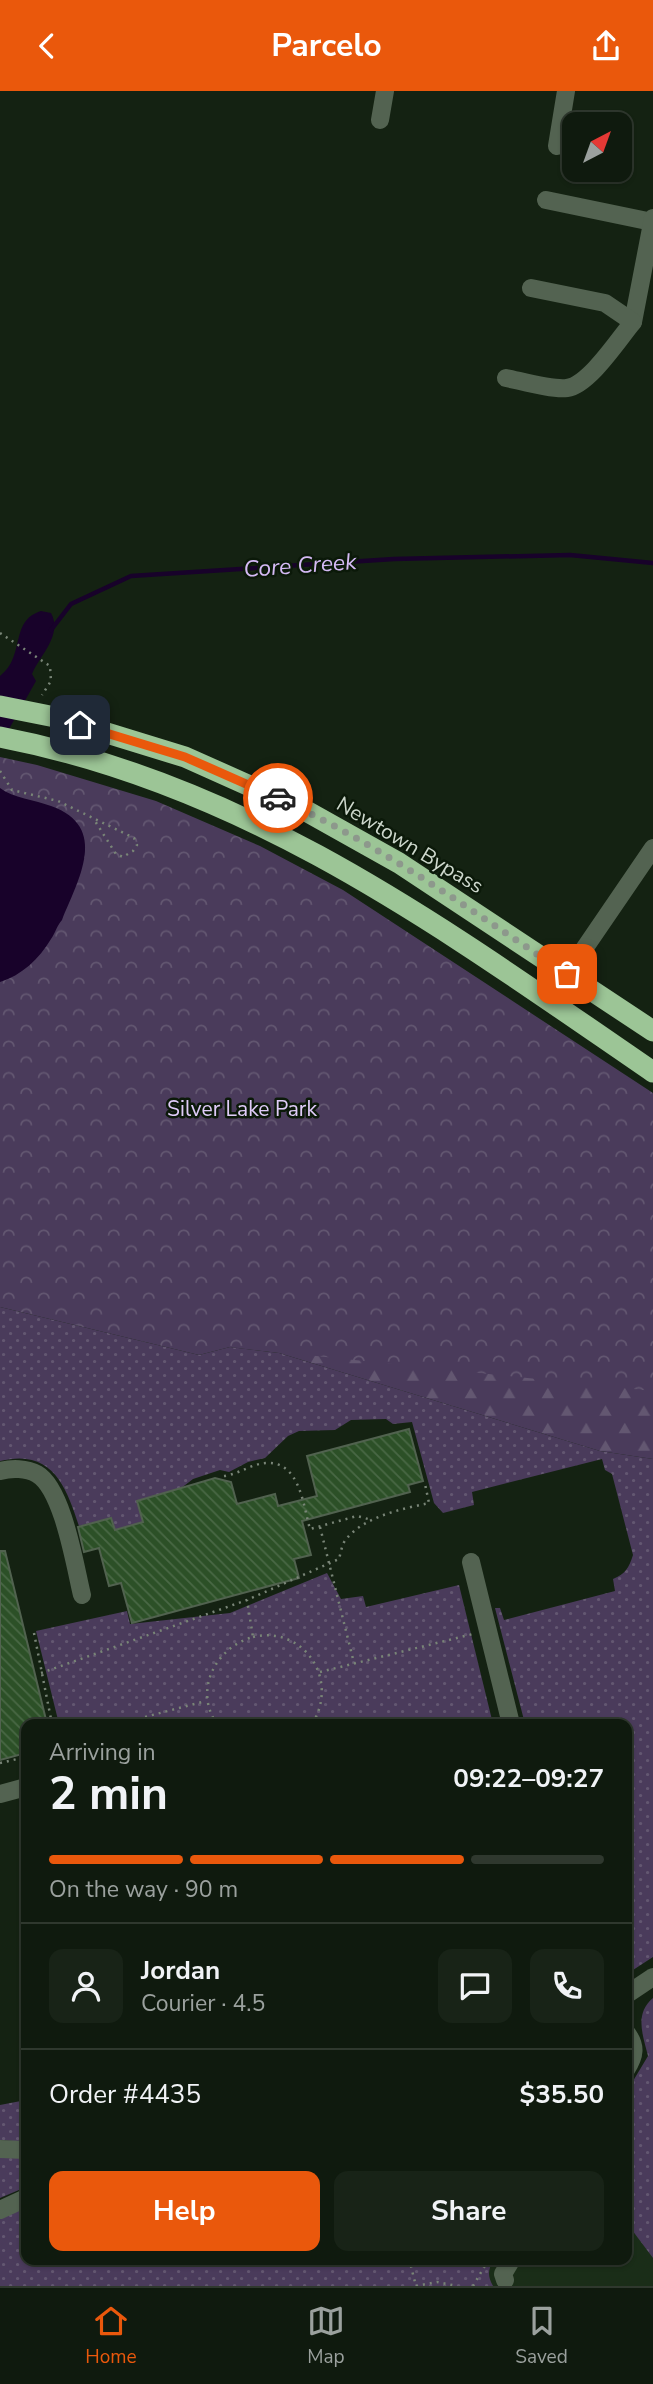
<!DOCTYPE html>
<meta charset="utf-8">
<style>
:root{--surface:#0f1a0e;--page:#182317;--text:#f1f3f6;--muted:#9ba19e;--line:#2f382e;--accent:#ea580c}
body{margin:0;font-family:"Nunito Sans",sans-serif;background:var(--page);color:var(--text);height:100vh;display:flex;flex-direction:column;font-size:26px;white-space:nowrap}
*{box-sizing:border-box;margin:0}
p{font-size:23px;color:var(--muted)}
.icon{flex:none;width:38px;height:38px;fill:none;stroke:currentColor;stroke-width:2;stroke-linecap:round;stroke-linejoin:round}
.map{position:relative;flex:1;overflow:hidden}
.panel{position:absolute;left:21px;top:1628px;width:611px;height:546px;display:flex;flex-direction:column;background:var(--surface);border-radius:14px;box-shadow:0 2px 5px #0004,0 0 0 2px var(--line)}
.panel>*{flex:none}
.needle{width:46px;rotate:41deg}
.tools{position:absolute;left:562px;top:21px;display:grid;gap:14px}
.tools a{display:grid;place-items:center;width:70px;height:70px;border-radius:14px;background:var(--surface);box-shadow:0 2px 5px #0004,0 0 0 2px var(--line);font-size:35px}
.pin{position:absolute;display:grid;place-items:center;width:60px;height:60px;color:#fff;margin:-30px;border-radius:14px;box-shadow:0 4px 10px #0006}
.courier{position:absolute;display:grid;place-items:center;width:70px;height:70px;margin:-35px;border:5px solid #ea580c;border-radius:50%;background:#fff;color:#222;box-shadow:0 2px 9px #0007}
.overview em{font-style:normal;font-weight:700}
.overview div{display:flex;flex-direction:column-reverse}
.overview{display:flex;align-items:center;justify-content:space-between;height:119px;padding:0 28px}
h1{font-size:46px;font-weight:700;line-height:52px}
.bar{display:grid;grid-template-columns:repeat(4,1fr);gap:10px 7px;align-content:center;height:84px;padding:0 28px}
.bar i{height:9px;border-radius:5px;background:var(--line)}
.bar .active{background:var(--accent)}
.bar p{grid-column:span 4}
.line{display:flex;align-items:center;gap:18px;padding:0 28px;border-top:2px solid var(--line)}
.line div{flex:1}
.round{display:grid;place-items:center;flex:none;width:74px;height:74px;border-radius:14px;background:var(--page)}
.primary-button{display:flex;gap:14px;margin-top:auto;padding:14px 28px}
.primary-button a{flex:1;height:80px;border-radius:14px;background:var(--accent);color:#fff;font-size:28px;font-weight:700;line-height:80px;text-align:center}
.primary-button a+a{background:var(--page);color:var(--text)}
header{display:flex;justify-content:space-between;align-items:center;height:91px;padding:0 28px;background:var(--accent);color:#fff;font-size:32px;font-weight:700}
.tabs{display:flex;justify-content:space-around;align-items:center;height:98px;border-top:2px solid var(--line);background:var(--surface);font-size:19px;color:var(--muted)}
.tabs a{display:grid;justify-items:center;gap:4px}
.tabs .active{color:var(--accent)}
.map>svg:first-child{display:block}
.built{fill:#1a2d18}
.grass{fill:url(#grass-dots)}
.forest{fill:url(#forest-firs)}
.park{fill:url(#park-crowns)}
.water{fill:#18022a}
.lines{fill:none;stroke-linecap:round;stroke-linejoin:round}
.stream{stroke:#18022a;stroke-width:4.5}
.building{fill:url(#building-back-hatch);stroke:#51624f;stroke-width:2}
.path{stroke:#798577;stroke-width:2.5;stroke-dasharray:2 5;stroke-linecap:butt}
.minor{stroke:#536351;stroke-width:18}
.highway{stroke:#9cc596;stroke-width:21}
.done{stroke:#8d988c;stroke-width:7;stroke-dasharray:0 12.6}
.route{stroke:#ea580c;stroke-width:9}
.labels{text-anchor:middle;stroke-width:5;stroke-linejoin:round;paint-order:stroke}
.street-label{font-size:21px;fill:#ced8cd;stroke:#0b1909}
.park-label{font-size:21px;fill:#e0ccf9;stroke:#0b1909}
.water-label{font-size:23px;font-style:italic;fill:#d5baf5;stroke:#0b1909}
</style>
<header><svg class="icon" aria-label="back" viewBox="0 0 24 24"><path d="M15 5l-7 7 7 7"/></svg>Parcelo<svg class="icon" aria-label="share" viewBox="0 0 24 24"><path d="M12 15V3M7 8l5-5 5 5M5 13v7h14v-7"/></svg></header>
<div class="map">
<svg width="653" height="2195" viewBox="0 0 653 2195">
<defs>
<pattern id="grass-dots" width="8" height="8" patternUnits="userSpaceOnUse" patternTransform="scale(1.75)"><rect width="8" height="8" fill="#4a3b5b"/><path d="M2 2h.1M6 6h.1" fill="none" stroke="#635771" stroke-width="1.8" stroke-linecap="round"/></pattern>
<pattern id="forest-firs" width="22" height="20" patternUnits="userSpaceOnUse" patternTransform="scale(1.75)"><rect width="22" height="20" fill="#4a3b5b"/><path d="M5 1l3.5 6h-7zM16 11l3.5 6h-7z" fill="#635771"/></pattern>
<pattern id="park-crowns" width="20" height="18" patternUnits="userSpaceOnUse" patternTransform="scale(1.75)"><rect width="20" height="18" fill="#4a3b5b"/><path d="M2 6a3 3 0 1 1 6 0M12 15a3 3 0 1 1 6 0" fill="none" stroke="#635771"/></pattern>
<pattern id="building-back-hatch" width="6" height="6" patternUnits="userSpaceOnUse" patternTransform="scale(1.75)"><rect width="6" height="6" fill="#2c5027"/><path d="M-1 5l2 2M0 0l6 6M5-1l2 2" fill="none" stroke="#496845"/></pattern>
</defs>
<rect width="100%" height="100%" fill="#142212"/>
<path class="built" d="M 627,2047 L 653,2057 L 653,2195 L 210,2195 L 194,2168 L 626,2168 Z"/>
<g class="grass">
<path d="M 0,1216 L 199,1264 L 230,1256 L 279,1262 L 600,1360 L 653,1368 L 653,1866 L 633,1879 L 627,1880 L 626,1633 L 525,1633 L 495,1517 L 500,1517 L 504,1529 L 615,1500 L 613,1488 C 625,1483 629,1477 633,1464 L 612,1383 L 605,1379 L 602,1368 L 472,1401 L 474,1414 L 443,1422 L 434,1412 L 412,1331 L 393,1333 L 386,1328 L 351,1329 L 335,1339 L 299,1340 L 288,1345 L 265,1367 L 248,1371 L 229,1381 L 220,1379 L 193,1388 L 180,1398 L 137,1410 L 143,1431 L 115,1439 L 111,1427 L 79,1435 C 66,1395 52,1357 0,1370 Z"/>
<path d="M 327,1482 L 341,1508 L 363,1505 L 366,1516 L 459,1494 L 493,1633 L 59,1633 L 36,1540 L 127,1520 L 130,1533 L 230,1522 Z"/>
<path d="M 653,1907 L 653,2167 L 626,2131 L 627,2000 L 648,1965 C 643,1944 634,1923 653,1907 Z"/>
<path d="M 26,2009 L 26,2051 L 0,2049 L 0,2014 Z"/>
<path d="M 0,2066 L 26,2067 L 26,2096 L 0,2107 Z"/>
<path d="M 26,2115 L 26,2168 L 494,2168 C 488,2179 487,2184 493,2195 L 0,2195 L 0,2126 Z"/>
</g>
<path class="forest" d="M 230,1256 L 653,1265 L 653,1368 L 600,1360 L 279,1262 Z"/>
<path class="park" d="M 0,666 L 37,674 L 156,710 L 260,755 L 343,799 L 653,1002 L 653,1300 L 230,1256 L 199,1264 L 0,1216 Z"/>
<g class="water">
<path d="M 41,520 L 51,522 C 63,544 40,564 32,583 L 36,590 L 0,654 L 0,585 C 26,565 9,530 41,520 Z"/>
<path d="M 0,697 C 13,707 35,709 51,715 C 110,736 78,789 62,829 C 56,836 56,841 51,848 C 39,868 22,884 0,891 Z"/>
</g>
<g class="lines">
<path class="stream" d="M 51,539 L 71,513 L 131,485 L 394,468 L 570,464 L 653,472"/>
</g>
<g class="building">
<path d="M 409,1338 L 423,1390 L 408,1394 L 410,1401 L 302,1430 L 311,1464 L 294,1468 L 299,1487 L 132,1532 L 121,1492 L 109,1495 L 99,1457 L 84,1461 L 78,1436 L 111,1427 L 115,1439 L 143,1431 L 137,1410 L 215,1387 L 231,1391 L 237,1413 L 275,1403 L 278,1415 L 317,1405 L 307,1365 Z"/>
<path d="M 0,1460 L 5,1460 L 47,1633 L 26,1633 L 26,1662 L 0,1669 Z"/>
</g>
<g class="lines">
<g class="path">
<path d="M 0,542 L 50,575 L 51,590 L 42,604"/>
<path d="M 0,680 L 12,699 L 58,710 L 134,747 L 137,754 L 133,760 L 123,766 L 116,763 L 95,730"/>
<path d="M 224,1385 C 239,1383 251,1373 266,1372 C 300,1370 303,1414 310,1438 L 357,1425 L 372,1429"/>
<path d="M 320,1436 L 354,1572"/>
<path d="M 34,1542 L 52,1633"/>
<path d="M 253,1546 C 304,1534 340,1589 312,1633"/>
<path d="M 320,1581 L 473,1543"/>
<path d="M 41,1582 L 247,1509 L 339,1468 C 341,1461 342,1452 347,1447 C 366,1425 402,1418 429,1412 L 425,1393"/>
<path d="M 118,1633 L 206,1610"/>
<path d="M 217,1633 C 193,1599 216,1556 253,1546 L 247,1509"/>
<path d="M 0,1672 L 26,1666"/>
<path d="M 409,2168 L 416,2195"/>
<path d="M 416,2195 L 437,2191 L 457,2195"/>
<path d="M 473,2195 L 489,2168"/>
</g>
<g class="minor">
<path d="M 380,29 L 385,0"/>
<path d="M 557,55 L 566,0"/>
<path d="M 546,109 L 652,131"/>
<path d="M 633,231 L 653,127"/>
<path d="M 506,287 C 521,290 553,299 567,297 C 589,294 618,249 633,231 L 605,212 L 531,197"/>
<path d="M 567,883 L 653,757"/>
<path d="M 0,1380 C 11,1377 27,1377 37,1383 C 63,1398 75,1475 82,1504"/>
<path d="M 471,1471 L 511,1633"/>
<path d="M 0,1703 L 26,1696"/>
<path d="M 626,1904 L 653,1886"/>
<path d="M 626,1941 C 637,1955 635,1965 626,1979"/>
<path d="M 0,2058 L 26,2059"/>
<path d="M 0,2119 L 26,2107"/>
<path d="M 505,2189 L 503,2183 L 512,2168"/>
</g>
<g class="highway">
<path d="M 0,615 L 55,626 L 185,666 L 308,721 L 399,772 L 653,940"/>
<path d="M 0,646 C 251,694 447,840 653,981"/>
</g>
</g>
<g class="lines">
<path class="done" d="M 278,707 C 381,754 473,821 567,883"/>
<path class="route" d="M 80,634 L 185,666 L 278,707"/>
</g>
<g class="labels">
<g class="street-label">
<text transform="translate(410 754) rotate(31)" y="7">Newtown Bypass</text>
</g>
<g class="park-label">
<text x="242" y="1025">Silver Lake Park</text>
</g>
<g class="water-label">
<text transform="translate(300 474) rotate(-4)" y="8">Core Creek</text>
</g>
</g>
</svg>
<div class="tools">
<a><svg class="needle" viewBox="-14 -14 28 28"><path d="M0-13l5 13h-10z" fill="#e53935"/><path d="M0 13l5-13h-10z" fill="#9ba19e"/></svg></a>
</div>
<div class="pin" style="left:567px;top:883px;background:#ea580c"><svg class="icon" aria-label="bag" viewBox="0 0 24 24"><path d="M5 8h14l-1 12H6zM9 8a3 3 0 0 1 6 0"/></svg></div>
<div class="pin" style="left:80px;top:634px;background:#1f2937"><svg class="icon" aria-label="home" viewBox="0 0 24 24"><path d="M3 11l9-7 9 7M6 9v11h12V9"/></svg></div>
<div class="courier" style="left:278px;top:707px"><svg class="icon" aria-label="car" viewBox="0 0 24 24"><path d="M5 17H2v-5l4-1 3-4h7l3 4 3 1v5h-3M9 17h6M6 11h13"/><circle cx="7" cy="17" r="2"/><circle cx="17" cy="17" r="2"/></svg></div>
<section class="panel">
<div class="overview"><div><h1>2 min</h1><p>Arriving in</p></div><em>09:22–09:27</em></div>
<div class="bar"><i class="active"></i><i class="active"></i><i class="active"></i><i></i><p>On the way · 90 m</p></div>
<div class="line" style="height:126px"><a class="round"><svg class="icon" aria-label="person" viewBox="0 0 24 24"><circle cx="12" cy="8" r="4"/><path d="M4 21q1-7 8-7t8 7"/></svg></a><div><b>Jordan</b><p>Courier · 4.5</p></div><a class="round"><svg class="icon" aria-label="chat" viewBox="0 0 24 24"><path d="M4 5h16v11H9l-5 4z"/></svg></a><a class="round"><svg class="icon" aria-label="phone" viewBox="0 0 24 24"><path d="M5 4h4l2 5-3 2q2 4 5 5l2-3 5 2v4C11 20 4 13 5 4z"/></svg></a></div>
<div class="line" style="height:91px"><div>Order #4435</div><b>$35.50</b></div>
<div class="primary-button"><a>Help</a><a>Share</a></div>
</section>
</div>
<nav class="tabs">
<a class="active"><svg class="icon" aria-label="home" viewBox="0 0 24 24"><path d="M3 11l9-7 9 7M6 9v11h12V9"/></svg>Home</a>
<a><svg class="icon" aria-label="map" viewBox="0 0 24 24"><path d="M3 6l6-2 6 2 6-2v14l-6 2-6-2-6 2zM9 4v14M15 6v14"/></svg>Map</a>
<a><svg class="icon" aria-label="saved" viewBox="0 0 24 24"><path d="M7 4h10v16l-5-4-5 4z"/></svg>Saved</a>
</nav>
